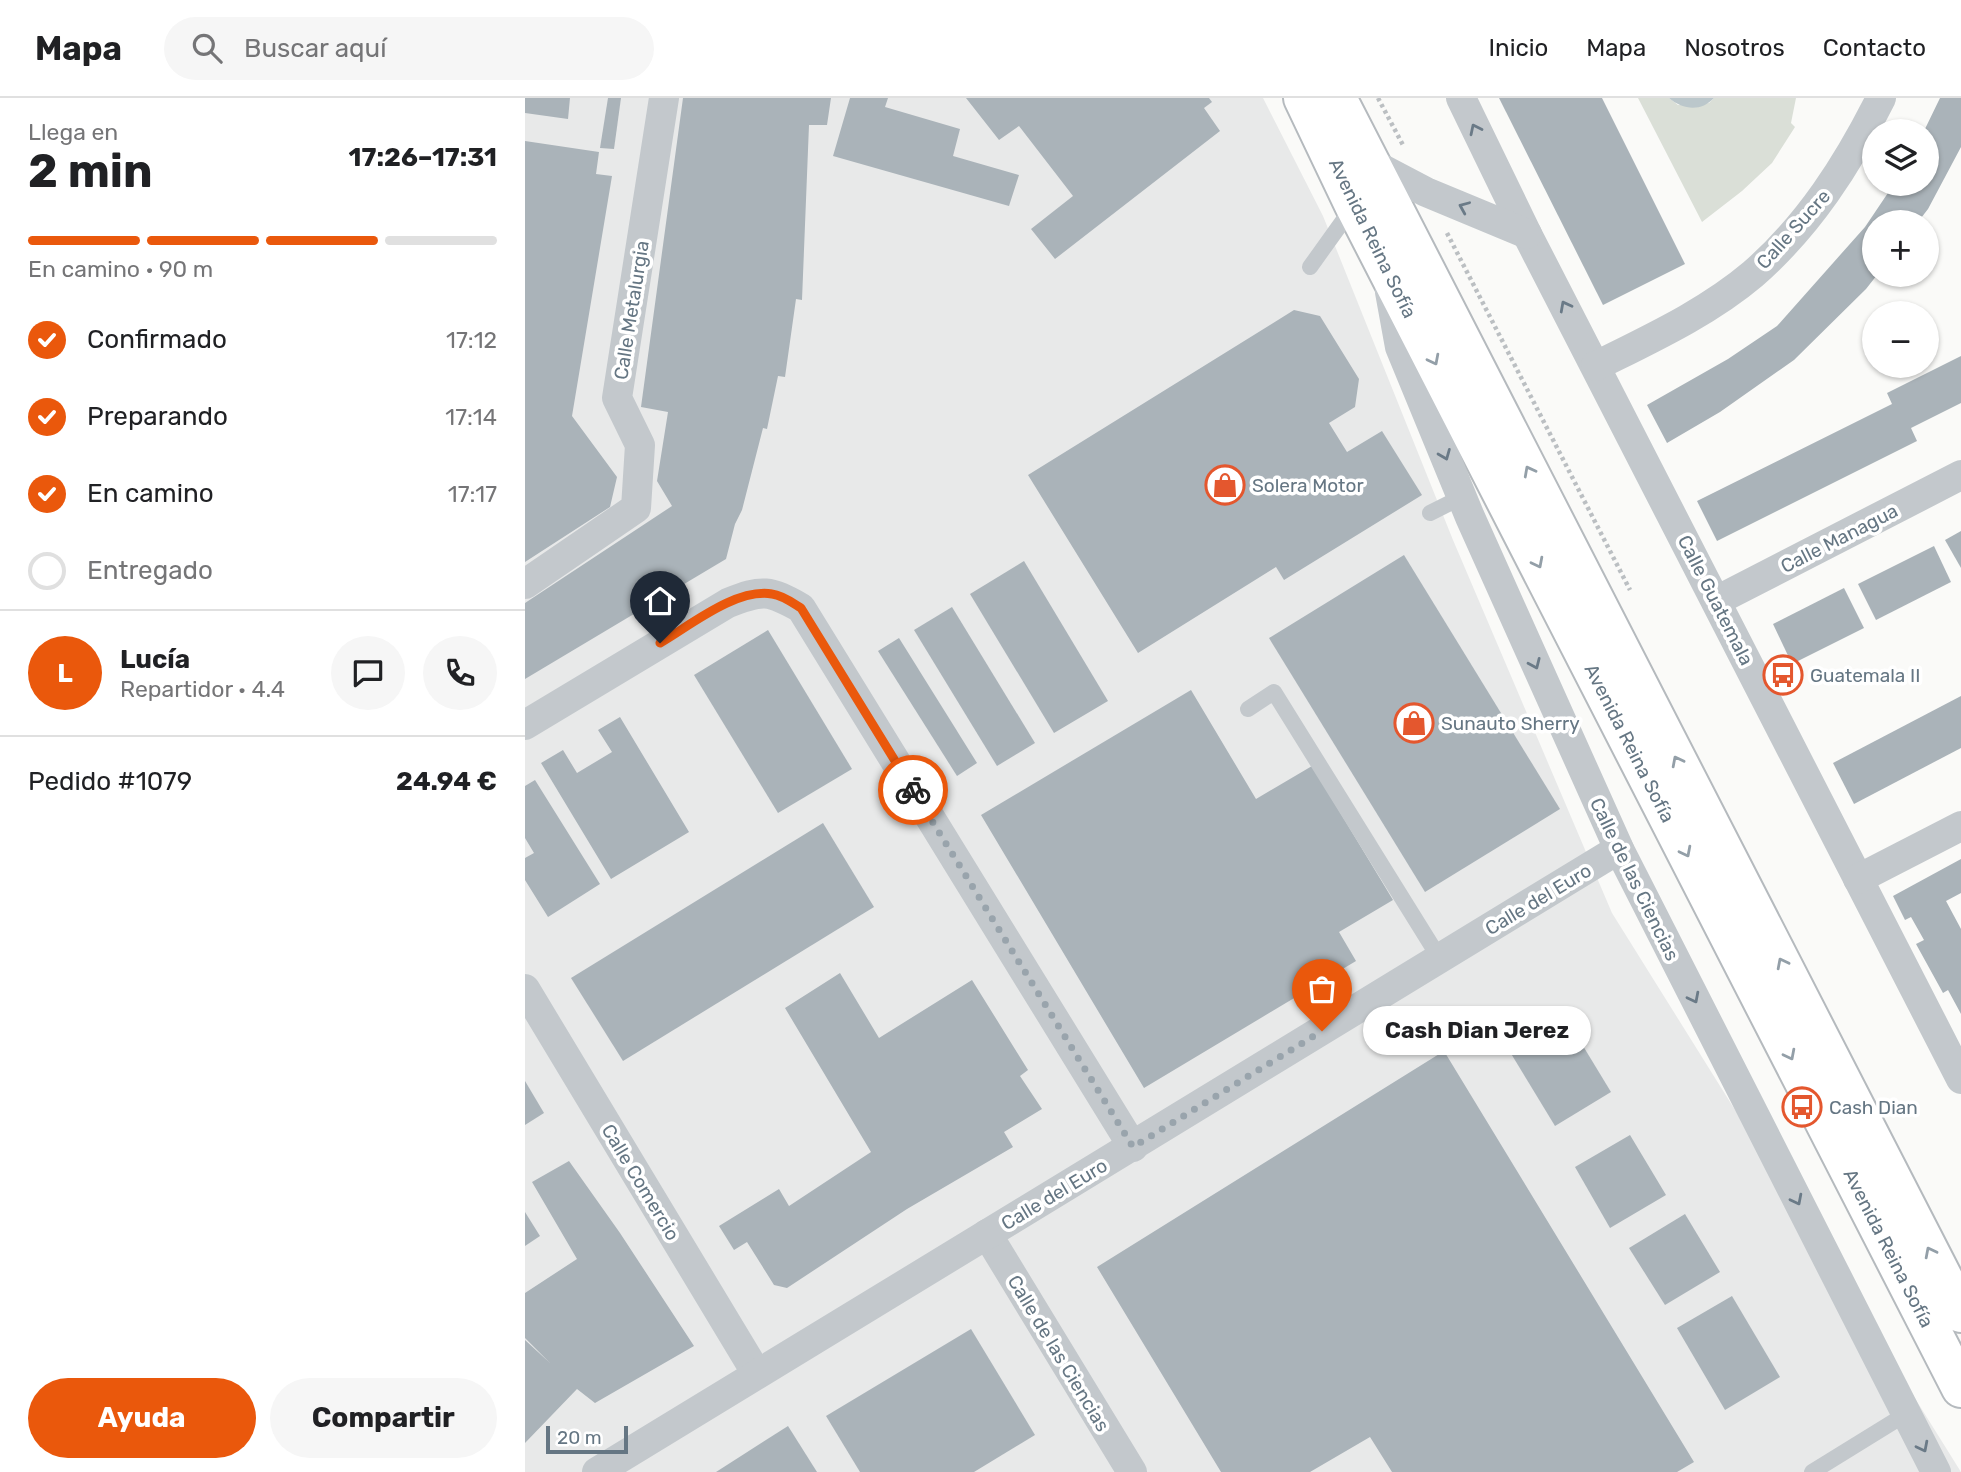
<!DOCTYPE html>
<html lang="es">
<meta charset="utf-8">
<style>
:root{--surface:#fff;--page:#f6f6f6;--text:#202124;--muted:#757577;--line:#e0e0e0;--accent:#ea580c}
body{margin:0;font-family:Rubik,sans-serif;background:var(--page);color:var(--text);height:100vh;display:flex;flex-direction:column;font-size:26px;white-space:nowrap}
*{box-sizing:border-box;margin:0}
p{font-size:23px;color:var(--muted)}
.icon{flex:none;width:38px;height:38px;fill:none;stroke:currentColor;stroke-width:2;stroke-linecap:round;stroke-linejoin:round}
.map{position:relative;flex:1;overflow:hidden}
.sheet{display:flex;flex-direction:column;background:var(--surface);width:525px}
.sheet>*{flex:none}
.controls{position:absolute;left:1337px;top:21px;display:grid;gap:14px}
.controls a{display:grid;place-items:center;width:77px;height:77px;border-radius:50%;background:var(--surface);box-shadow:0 2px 5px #0004;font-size:35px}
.scale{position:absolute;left:21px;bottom:18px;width:82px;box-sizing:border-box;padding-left:7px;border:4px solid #657683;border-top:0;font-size:19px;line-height:24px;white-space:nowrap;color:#657683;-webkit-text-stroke:5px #fff;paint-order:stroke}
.pin{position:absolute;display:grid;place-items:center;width:60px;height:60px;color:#fff;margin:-72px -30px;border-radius:50% 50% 50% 0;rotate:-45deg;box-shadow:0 0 7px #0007}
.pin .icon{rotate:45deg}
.courier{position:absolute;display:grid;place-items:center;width:70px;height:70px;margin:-35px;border:5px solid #ea580c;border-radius:50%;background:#fff;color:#222;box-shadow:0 2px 9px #0007}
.bubble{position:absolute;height:49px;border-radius:24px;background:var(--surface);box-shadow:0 2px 5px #0004;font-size:23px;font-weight:700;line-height:49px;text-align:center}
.head em{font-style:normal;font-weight:700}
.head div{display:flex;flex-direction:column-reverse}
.head{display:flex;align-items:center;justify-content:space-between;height:119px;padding:0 28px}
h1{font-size:46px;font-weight:700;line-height:52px}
.bar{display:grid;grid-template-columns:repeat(4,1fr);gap:10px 7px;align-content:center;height:84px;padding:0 28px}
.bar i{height:9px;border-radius:5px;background:var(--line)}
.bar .active{background:var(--accent)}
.bar p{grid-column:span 4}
.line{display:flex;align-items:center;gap:18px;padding:0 28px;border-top:2px solid var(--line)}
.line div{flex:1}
.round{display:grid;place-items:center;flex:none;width:74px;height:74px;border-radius:37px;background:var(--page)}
ol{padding:0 28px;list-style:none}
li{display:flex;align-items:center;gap:21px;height:77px}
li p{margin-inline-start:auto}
li .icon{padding:7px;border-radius:50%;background:var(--accent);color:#fff;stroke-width:4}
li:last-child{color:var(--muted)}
li i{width:38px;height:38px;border:4px solid var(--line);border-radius:50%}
.cta{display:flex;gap:14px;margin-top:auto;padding:14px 28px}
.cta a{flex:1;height:80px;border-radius:42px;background:var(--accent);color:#fff;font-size:28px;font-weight:700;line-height:80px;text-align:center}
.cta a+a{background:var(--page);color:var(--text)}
header{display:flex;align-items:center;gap:42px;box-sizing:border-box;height:98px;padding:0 35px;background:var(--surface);border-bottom:2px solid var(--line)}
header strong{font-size:33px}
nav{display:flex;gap:38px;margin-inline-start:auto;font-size:24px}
.search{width:490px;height:63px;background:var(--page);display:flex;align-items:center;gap:18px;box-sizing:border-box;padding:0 24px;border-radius:38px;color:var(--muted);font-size:26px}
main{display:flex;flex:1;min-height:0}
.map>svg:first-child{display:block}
.built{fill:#e8e9e9}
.green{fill:#dadfd7}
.water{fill:#bbc7cb}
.building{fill:#aab3b9}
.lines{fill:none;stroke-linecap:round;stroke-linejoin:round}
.primary-casing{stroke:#b5babe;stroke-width:42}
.path{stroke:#bbbfc2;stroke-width:4.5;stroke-dasharray:3.5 3.5;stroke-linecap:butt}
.lane{stroke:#c3c8cc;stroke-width:16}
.street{stroke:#c3c8cc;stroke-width:30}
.primary{stroke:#fff;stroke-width:38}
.oneway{stroke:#6a7a87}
.oneway2{stroke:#939fa8}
.done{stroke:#99a4ac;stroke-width:7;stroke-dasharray:0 12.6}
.route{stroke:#ea580c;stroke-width:9}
.labels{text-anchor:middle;stroke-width:7;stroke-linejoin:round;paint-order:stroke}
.street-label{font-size:19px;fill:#657683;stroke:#fff}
.poi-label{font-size:19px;fill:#657683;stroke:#fff;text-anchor:start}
</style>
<header>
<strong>Mapa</strong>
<div class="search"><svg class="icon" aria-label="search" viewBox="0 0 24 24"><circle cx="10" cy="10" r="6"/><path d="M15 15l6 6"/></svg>Buscar aquí</div>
<nav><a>Inicio</a><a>Mapa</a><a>Nosotros</a><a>Contacto</a></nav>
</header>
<main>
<section class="sheet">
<div class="head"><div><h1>2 min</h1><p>Llega en</p></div><em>17:26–17:31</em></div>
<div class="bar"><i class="active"></i><i class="active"></i><i class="active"></i><i></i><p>En camino · 90 m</p></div>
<ol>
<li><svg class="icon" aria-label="check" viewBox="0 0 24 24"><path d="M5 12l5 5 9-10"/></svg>Confirmado<p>17:12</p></li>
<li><svg class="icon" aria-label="check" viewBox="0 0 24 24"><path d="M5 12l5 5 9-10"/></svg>Preparando<p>17:14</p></li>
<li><svg class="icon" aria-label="check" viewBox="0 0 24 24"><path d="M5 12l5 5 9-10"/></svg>En camino<p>17:17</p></li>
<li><i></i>Entregado</li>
</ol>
<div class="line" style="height:126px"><b class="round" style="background:var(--accent);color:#fff">L</b><div><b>Lucía</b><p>Repartidor · 4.4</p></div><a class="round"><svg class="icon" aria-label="chat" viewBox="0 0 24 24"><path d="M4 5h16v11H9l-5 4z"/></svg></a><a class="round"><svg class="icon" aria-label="phone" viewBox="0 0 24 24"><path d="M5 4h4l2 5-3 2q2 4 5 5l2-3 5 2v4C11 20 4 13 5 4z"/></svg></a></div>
<div class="line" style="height:91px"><div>Pedido #1079</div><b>24.94 €</b></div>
<div class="cta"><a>Ayuda</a><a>Compartir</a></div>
</section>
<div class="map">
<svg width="1436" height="1374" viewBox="0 0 1436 1374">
<rect width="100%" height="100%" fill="#fafaf8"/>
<path class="built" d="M 0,0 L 738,0 L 798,118 L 928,442 L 1087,815 L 1436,1374 L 0,1374 Z"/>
<path class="green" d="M 1113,0 L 1144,0 L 1153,7 L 1184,5 L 1189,0 L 1271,0 L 1266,25 L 1270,29 L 1247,65 L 1217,93 L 1177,124 Z"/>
<path class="water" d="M 1144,0 L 1189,0 C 1176,14 1158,12 1144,0 Z"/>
<g class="building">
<path d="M 0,0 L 45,0 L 43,21 L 0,15 Z"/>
<path d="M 83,0 L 96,0 L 89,51 L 75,50 Z"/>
<path d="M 158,0 L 306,0 L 302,27 L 284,27 L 277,202 L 271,201 L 260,279 L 253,278 L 242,331 L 238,330 L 217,412 L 210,426 L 201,461 L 0,581 L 0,505 L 147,408 L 132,383 L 143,314 L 116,309 Z"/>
<path d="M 325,0 L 363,0 L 360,9 L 435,31 L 428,58 L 494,77 L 484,108 L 308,58 Z"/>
<path d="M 441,0 L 684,0 L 687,4 L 679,10 L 695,33 L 530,161 L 506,131 L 548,98 L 494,28 L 474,42 Z"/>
<path d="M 974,0 L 1077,0 L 1160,166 L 1078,207 Z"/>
<path d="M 1415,0 L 1436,0 L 1436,49 L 1403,111 L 1393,124 L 1349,124 L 1349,177 L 1352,177 L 1341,191 L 1269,262 L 1195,314 L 1142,345 L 1122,307 L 1203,261 L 1252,228 L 1340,129 L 1369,86 L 1402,86 L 1402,33 L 1399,33 Z"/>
<path d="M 0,43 L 74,54 L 71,76 L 87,78 L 47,318 L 92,379 L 85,409 L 0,464 Z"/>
<path d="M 769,212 L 795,218 L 834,281 L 830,309 L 804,325 L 822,354 L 857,333 L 897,397 L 759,482 L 751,469 L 613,555 L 503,377 Z"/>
<path d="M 1436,258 L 1436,305 L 1386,330 L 1392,343 L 1192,443 L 1172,403 L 1367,306 L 1362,295 Z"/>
<path d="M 1436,433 L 1436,470 L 1420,442 Z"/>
<path d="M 1409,448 L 1426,484 L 1351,522 L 1333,486 Z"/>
<path d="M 879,457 L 1035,711 L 900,794 L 744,540 Z"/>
<path d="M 499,463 L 583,603 L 529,635 L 445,496 Z"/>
<path d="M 1319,490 L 1339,530 L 1267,566 L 1248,526 Z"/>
<path d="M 427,509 L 510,645 L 472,668 L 389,532 Z"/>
<path d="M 243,532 L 327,671 L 253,715 L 169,577 Z"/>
<path d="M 374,540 L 452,665 L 432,678 L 353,553 Z"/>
<path d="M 666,592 L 731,701 L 787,668 L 868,802 L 814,834 L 831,863 L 619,990 L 456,717 Z"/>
<path d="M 1436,598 L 1436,650 L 1329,706 L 1308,665 Z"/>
<path d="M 95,619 L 164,734 L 86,781 L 16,665 L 38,652 L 52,675 L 87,654 L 73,632 Z"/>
<path d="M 10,682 L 75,786 L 23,819 L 0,782 L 0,760 L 9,755 L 0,740 L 0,688 Z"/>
<path d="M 298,725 L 349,809 L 98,963 L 46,880 Z"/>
<path d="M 1436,761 L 1436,795 L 1421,803 L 1436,831 L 1436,916 L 1423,892 L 1418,895 L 1391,846 L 1399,842 L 1386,819 L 1380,822 L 1368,798 Z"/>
<path d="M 315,875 L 354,940 L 447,882 L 503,972 L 495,978 L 517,1011 L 479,1034 L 488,1049 L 382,1111 L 262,1190 L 249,1187 L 222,1144 L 209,1152 L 194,1128 L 254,1091 L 264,1108 L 346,1054 L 260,910 Z"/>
<path d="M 1038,915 L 1086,994 L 1030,1028 L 982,949 Z"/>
<path d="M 919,953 L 1169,1364 L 1152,1374 L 867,1374 L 845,1339 L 785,1374 L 696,1374 L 572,1169 Z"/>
<path d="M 0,983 L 19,1015 L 0,1027 Z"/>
<path d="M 1105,1037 L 1141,1097 L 1085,1130 L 1050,1069 Z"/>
<path d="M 44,1063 L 95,1135 L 169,1248 L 70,1305 L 52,1291 L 0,1345 L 0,1242 L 25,1265 L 0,1240 L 0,1195 L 52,1161 L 7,1084 Z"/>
<path d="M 0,1114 L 15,1138 L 0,1148 Z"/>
<path d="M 1160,1116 L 1195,1174 L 1140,1207 L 1104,1150 Z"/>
<path d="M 1207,1198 L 1255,1279 L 1200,1312 L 1152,1230 Z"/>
<path d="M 446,1231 L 510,1337 L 449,1374 L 335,1374 L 301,1318 Z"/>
<path d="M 263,1328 L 292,1374 L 191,1374 Z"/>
</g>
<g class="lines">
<g class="primary-casing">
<g id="primary">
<path d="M 778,0 L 829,107 L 1436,1290"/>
<path d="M 812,0 L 1436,1215"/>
</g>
</g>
<g class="path">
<path d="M 853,0 L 879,49"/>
<path d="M 922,135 L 1105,492"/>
</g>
<g class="lane">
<path d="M 785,169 L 828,109"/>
<path d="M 905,415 L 937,399"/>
<path d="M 723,611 L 749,594 L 915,861"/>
<path d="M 1287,1374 L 1381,1316"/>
</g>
<g class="street">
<path d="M 936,0 L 1002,136 L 1436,981"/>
<path d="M 842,63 L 901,94 L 1002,136"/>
<path d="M 865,194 L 875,249 L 945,419 L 1094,751 L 1411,1374"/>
<path d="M 1071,268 C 1125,241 1182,215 1228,176 C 1284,127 1323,66 1356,0"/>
<path d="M 0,486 L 111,410 L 115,347 L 92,300 L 139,0"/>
<path d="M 1191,503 L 1436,377"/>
<path d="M 0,627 L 203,505 C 238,491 244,492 276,510 L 608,1049"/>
<path d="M 1333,781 L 1436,728"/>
<path d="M 0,891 L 232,1276"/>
<path d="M 462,1136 L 607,1374"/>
<path d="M 72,1374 L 1094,751"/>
</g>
<use href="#primary" class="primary"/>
</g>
<defs><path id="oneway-chevron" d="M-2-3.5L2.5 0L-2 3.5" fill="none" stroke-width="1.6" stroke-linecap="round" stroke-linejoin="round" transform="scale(1.75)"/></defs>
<g class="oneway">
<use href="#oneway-chevron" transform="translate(950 31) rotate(-116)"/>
<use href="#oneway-chevron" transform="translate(939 109) rotate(-157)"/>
<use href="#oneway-chevron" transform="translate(1040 208) rotate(-118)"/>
<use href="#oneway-chevron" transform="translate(920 357) rotate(68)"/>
<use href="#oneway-chevron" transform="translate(1010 566) rotate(66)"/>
<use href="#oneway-chevron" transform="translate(1169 900) rotate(63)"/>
<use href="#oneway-chevron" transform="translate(1272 1102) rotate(63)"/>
<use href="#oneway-chevron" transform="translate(1398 1349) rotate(63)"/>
</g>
<g class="oneway2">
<use href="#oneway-chevron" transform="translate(909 262) rotate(63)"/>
<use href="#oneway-chevron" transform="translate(1004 373) rotate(-118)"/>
<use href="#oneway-chevron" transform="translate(1013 465) rotate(63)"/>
<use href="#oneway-chevron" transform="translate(1152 663) rotate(-117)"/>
<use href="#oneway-chevron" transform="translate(1161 754) rotate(63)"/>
<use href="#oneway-chevron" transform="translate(1257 865) rotate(-117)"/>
<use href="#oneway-chevron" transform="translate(1265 957) rotate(63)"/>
<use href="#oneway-chevron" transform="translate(1405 1154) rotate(-117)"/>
</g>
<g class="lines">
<path class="done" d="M 388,692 L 608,1049 L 797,933"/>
<path class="route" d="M 135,545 C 166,527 211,490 247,496 C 257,497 268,505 276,510 L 388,692"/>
</g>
<defs>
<g id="shop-ring" transform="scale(2.0125)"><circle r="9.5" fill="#fff" stroke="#e4572e" stroke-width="1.5"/><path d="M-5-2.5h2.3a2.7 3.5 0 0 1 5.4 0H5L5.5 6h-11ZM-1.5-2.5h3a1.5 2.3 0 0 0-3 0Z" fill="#e4572e"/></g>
<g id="bus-ring" transform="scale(2.0125)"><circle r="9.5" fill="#fff" stroke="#e4572e" stroke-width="1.5"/><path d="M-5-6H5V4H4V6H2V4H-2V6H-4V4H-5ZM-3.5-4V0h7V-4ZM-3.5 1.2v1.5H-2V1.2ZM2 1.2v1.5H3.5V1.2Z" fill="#e4572e"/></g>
</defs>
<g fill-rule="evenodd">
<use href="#shop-ring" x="700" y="387"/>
<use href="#bus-ring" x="1258" y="577"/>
<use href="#shop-ring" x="889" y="625"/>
<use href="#bus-ring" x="1277" y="1009"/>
</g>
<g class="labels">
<g class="street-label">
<text transform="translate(1268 131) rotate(-48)" y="7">Calle Sucre</text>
<text transform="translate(848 140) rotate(64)" y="7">Avenida Reina Sofía</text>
<text transform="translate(106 212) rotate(-81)" y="7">Calle Metalurgia</text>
<text transform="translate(1314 440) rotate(-27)" y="7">Calle Managua</text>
<text transform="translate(1191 502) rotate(63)" y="7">Calle Guatemala</text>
<text transform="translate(1105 645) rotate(63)" y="7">Avenida Reina Sofía</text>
<text transform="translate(1110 781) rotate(64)" y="7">Calle de las Ciencias</text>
<text transform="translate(1013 801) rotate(-31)" y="7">Calle del Euro</text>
<text transform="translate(116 1084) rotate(59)" y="7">Calle Comercio</text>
<text transform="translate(529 1096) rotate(-31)" y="7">Calle del Euro</text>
<text transform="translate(1364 1150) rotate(63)" y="7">Avenida Reina Sofía</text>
<text transform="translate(534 1255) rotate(59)" y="7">Calle de las Ciencias</text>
</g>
<g class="poi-label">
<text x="727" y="394">Solera Motor</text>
<text x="1285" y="584">Guatemala II</text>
<text x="916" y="632">Sunauto Sherry</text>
<text x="1304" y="1016">Cash Dian</text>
</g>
</g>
</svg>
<div class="controls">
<a><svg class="icon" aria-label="layers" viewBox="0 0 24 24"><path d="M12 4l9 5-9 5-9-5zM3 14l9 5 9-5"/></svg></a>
<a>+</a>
<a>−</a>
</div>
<div class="scale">20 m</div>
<div class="pin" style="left:797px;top:933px;background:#ea580c"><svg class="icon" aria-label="bag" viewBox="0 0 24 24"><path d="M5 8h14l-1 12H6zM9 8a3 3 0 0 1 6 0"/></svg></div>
<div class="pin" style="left:135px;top:545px;background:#1f2937"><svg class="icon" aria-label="home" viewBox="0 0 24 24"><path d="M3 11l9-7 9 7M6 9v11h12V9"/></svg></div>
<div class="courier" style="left:388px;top:692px"><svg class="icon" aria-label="bike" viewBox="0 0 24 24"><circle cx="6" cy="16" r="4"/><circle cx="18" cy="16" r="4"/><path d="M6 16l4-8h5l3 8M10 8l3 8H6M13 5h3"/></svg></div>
<div class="bubble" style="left:838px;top:908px;width:228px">Cash Dian Jerez</div>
</div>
</main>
